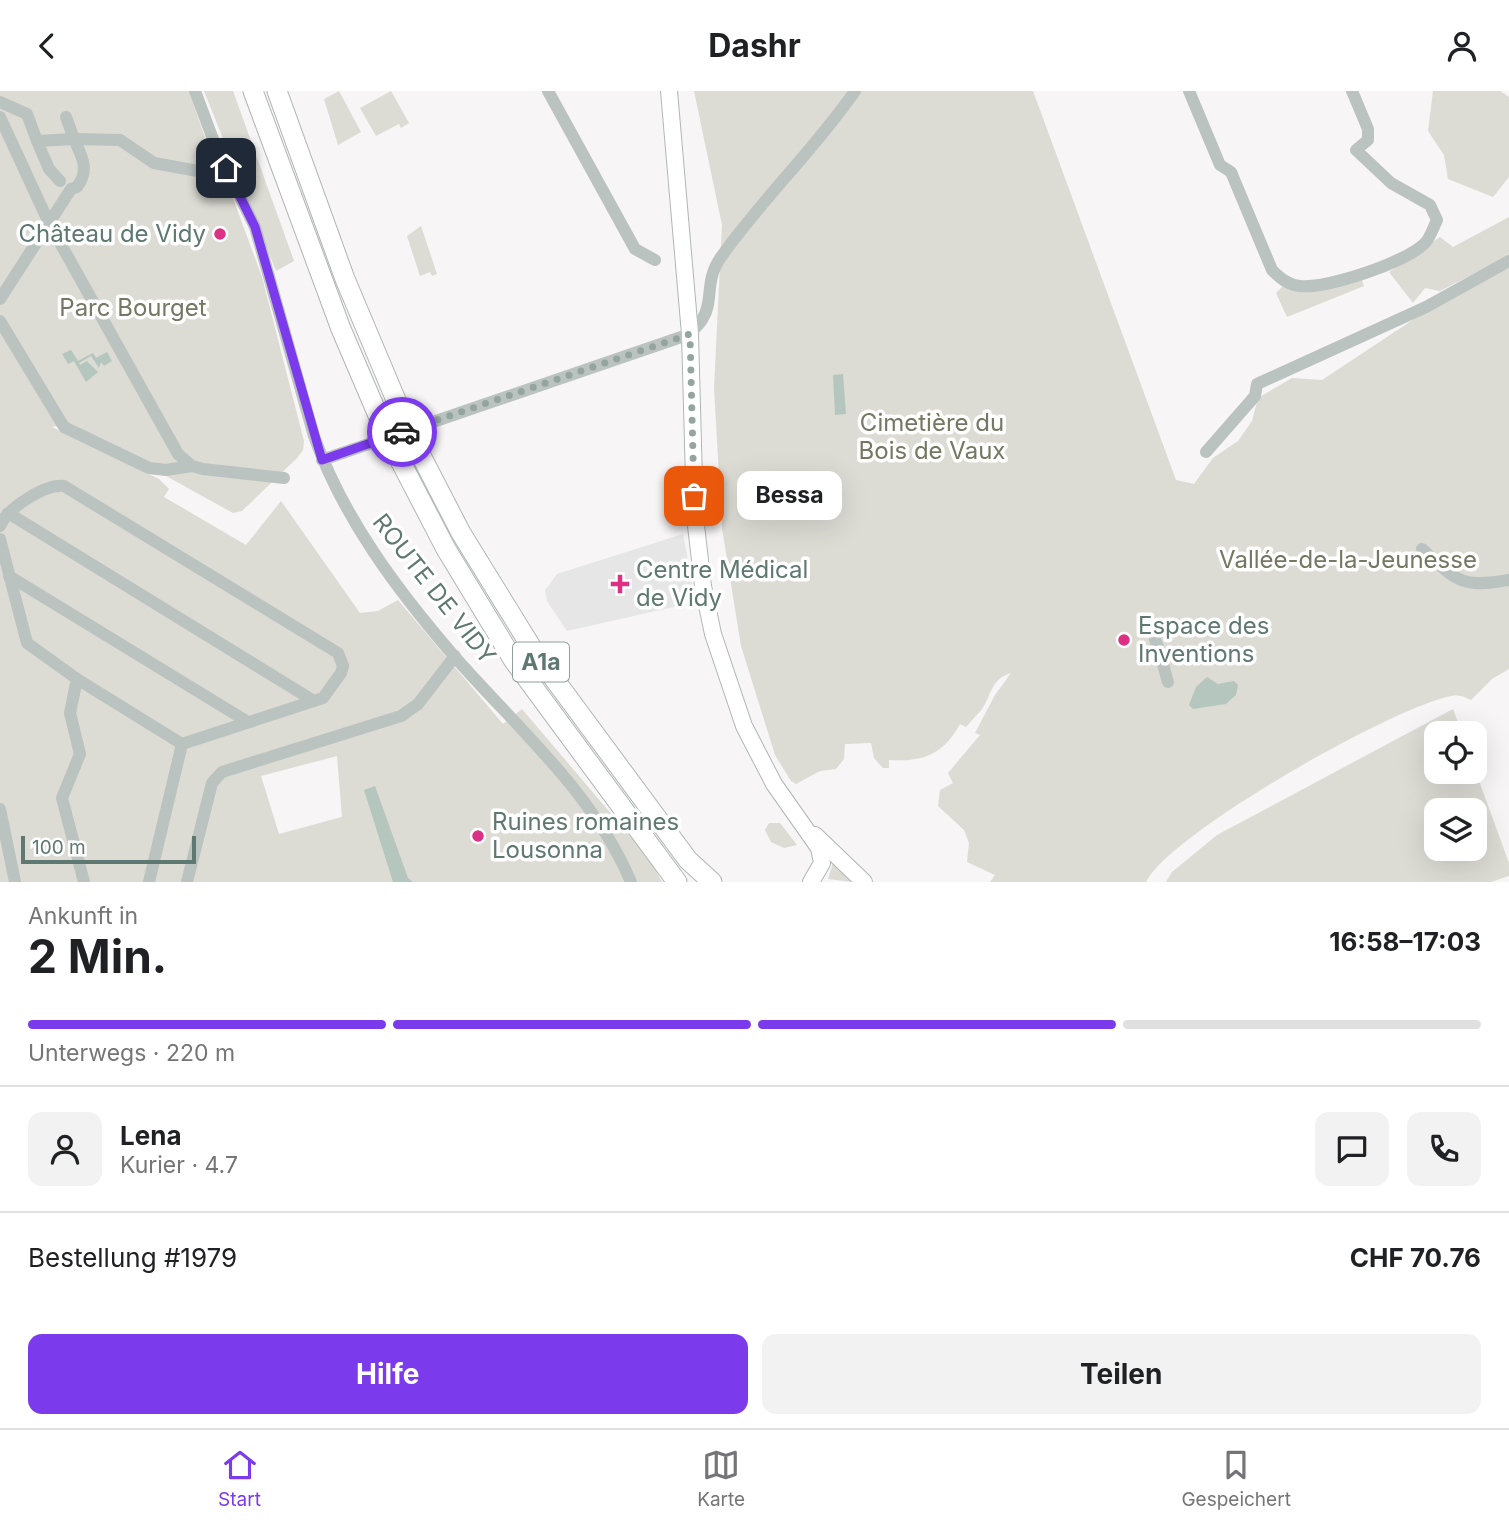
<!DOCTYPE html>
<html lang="de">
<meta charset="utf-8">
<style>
:root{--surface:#fff;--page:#f2f2f2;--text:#202124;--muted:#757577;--line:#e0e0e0;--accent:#7c3aed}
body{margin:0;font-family:Inter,sans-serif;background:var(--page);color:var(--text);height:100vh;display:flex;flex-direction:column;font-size:26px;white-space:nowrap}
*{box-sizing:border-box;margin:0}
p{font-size:23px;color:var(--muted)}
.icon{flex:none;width:38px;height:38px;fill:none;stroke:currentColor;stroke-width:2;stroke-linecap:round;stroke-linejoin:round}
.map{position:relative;height:791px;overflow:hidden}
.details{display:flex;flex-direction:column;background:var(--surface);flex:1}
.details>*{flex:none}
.controls{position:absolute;left:1424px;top:630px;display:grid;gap:14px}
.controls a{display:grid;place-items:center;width:63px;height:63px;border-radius:14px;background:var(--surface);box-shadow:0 7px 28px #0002;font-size:35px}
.scale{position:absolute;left:21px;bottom:18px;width:175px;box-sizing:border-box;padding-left:7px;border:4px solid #5f7871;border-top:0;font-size:19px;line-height:24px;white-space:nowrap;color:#5f7871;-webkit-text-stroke:5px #fff;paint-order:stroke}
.pin{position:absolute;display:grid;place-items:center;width:60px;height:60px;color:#fff;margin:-30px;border-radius:14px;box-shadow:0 4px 10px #0006}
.courier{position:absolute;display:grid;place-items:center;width:70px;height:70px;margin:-35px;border:5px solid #7c3aed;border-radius:50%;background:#fff;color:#222;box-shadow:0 2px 9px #0007}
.bubble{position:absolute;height:49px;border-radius:14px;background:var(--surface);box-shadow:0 7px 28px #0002;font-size:23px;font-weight:700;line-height:49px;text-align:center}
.summary em{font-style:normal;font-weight:700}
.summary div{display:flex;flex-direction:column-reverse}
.summary{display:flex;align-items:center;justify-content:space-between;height:119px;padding:0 28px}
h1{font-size:46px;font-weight:700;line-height:52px}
.bar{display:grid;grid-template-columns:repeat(4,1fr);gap:10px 7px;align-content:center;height:84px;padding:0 28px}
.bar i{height:9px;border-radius:5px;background:var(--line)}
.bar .selected{background:var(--accent)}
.bar p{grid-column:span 4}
.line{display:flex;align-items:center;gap:18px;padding:0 28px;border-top:2px solid var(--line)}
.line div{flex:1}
.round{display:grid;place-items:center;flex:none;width:74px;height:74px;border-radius:14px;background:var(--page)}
.cta{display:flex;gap:14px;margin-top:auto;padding:14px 28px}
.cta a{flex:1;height:80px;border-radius:14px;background:var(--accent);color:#fff;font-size:28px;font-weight:700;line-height:80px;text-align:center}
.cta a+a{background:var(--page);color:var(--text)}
header{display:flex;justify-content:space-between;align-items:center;height:91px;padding:0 28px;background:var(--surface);font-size:32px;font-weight:700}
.tab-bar{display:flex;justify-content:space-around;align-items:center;height:98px;border-top:2px solid var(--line);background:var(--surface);font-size:19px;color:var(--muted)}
.tab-bar a{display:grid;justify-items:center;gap:4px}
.tab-bar .selected{color:var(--accent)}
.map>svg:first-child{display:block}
.built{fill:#e5e6e5}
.green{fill:#dcdbd4;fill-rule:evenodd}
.water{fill:#b5c6be}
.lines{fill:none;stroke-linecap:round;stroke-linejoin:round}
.major-casing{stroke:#aeb7b5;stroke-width:18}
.highway-casing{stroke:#aeb6b4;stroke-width:21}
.minor{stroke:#bac3c0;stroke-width:12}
.major{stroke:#fff;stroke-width:16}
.highway{stroke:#fff;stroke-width:19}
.highway-bridge-casing{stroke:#aeb6b4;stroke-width:21;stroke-linecap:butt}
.highway-bridge{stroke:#fff;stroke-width:19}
.done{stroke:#94a49f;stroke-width:7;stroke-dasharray:0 12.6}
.route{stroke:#7c3aed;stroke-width:9}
.poi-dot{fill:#dc3084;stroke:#fff;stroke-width:2.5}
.labels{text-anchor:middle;stroke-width:7;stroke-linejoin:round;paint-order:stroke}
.shield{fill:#fff;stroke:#8fa09c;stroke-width:2}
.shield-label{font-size:23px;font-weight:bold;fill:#5f7871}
.poi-label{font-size:24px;fill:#5f7871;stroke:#fff;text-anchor:start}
.park-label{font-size:24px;fill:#757762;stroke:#fff}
.street-label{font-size:24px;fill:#5f7871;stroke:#fff}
</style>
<header><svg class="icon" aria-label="back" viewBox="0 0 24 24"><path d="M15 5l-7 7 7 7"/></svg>Dashr<svg class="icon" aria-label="person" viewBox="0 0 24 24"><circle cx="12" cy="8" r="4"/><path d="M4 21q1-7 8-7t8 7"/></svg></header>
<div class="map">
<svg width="1509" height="791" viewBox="0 0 1509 791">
<rect width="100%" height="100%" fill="#f7f5f5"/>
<path class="built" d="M 683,443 L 696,511 L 567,540 L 547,510 L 545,499 L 557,483 Z"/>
<g class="green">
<path d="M 0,0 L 189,0 L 215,76 L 234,110 L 262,186 L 304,350 L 303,359 L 297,367 L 242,420 L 233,422 L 70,332 L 52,336 L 159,388 L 169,398 L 164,406 L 246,454 L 281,410 L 360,522 L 378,520 L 398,509 L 503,633 L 522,618 L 647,765 L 662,791 L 0,791 ZM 337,665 L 342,726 L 279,743 L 261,685 Z"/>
<path d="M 204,0 L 233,0 L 294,170 L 276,180 Z"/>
<path d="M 339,0 L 361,41 L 338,54 L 324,8 Z"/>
<path d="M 391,0 L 409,32 L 401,37 L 399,33 L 376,45 L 360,17 Z"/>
<path d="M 694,0 L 1033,0 L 1176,389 L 1194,393 L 1213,367 L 1238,350 L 1252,330 L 1258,307 L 1292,287 L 1322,289 L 1464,195 L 1485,177 L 1440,200 L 1425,197 L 1413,212 L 1389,181 L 1440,146 L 1453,156 L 1509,126 L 1509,578 L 1492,588 L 1471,609 C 1465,606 1458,603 1451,605 C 1393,616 1170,742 1146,791 L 990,791 L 995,784 L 967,771 L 969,752 L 964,739 L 938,715 L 940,699 L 953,692 L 948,682 L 980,644 L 975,642 L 995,604 L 1011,582 C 991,588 992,603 982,618 C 977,624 971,630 966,636 L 960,633 C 943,664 923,671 889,669 L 889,677 L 883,677 L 874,667 L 871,652 L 845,653 L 844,668 L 836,678 L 820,680 L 796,693 L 791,690 L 775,664 L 741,555 L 722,437 L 714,297 L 722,134 Z"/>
<path d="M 1433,0 L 1500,0 L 1509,6 L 1509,86 L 1493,106 L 1448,88 L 1444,64 L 1428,40 Z"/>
<path d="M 421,135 L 437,183 L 432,185 L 430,181 L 420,185 L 407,145 Z"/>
<path d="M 1361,186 L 1364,195 L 1287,226 L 1276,202 L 1284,194 Z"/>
<path d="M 1453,618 L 1462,642 L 1437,642 L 1437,681 L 1475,679 L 1509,772 L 1509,785 L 1491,791 L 1166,791 L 1172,781 L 1217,744 ZM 1437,719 L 1475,719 L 1475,758 L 1437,758 Z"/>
<path d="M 769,732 L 780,732 L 797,754 L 784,757 L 771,751 L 765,739 Z"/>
<path d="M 834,768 L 853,790 L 852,791 L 828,788 Z"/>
</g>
<g class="water">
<path d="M 71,259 L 78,270 L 93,262 L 96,267 L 107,261 L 112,270 L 104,275 L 101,271 L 99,277 L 91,265 L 79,272 L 80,274 L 87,270 L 98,281 L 86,291 L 74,270 L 68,273 L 62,263 Z"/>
<path d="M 843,283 L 846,323 L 835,324 L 833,284 Z"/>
<path d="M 1207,586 L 1218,593 L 1234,590 L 1238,594 L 1236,604 L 1226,613 L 1193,618 L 1189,614 L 1196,596 Z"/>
<path d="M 375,695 L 408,787 L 413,791 L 393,791 L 364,699 Z"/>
</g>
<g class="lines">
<g class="major-casing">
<g id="major">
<path d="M 669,0 L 690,243 L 695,426 L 703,495 L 713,543 L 744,635 L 774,693 L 819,757 L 822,772 L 811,791"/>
<path d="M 815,744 L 864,791"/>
</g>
</g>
<g class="highway-casing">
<g id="highway">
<path d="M 253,0 L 341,238 L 383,336"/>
<path d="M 277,0 L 345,188 L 404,328"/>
<path d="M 413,349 L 461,442 L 535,562 L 688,769 L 712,791"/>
<path d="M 393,356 L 446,458 L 514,570 L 677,791"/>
</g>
</g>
<g class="minor">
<path d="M 195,0 L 217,59 L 255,136 L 314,345 C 343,427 398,500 454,565 C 517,637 593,701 631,791"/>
<path d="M 548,0 L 635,158 L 655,169"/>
<path d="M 1189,0 L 1220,74 L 1231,81 L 1272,179 C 1280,187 1288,194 1300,195 C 1326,198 1404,172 1424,153 C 1430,148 1433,137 1437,129 L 1430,114 L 1391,92 L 1356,59 L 1368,49 L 1368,38 L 1352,0"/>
<path d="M 0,11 L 27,23 L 37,50 L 74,48 L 66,26"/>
<path d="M 0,26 L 49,132 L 178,363 L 192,375 L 203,378 L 284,387"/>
<path d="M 37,50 L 49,78 L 60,90"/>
<path d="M 0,208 L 71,98 L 77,96 C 90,78 82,66 74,48 L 120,49 L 154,72 L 198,80 L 233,90"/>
<path d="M 0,230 L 64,336 L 149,377 L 166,379 L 192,375"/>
<path d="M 1206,361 L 1255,305 L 1257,293 L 1426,216 L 1509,170"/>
<path d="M 322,369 L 690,243 C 694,238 700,233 703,227 C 714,209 704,190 721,166 C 762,108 814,59 855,0"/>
<path d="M 8,422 L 314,610"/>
<path d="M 0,435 C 7,417 45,393 64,395 L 338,562 L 343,575 L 341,582 L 323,607 L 182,653 L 149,791"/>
<path d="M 0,448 L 27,552 L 77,588 L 70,622 L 80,663 L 62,707 L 84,791"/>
<path d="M 1422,458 C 1456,489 1461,498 1509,489"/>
<path d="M 9,485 L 248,631"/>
<path d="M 1155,549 C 1162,563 1163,576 1168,591"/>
<path d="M 77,588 L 182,653"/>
<path d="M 0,718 L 15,791"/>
<path d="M 187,791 L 212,692 L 222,681 L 401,625 L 418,613 L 455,565"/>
</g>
<use href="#major" class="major"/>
<use href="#highway" class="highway"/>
<g class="highway-bridge-casing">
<g id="highway-bridge">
<path d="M 404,328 L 413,349"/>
<path d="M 383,336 L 393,356"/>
</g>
</g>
<use href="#highway-bridge" class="highway-bridge"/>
</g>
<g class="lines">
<path class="done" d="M 402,341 L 690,243 L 694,405"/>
<path class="route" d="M 226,77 L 255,136 L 322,369 L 402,341"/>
</g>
<g class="poi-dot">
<circle cx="220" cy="143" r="7"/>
<path d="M616.5 482.5h7v7h7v7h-7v7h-7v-7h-7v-7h7z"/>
<circle cx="1124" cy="549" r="7"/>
<circle cx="478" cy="745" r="7"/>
</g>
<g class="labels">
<rect class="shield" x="513" y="551.5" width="56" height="39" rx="5"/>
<g class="shield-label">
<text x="541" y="579">A1a</text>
</g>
<g class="poi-label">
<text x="206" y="151" text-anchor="end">Château de Vidy</text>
<text x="636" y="487">Centre Médical<tspan x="636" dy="28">de Vidy</tspan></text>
<text x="1138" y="543">Espace des<tspan x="1138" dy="28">Inventions</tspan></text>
<text x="492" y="739">Ruines romaines<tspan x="492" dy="28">Lousonna</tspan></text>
</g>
<g class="park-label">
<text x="133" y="225">Parc Bourget</text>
<text x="932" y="340">Cimetière du<tspan x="932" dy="28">Bois de Vaux</tspan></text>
<text x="1348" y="477">Vallée-de-la-Jeunesse</text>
</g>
<g class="street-label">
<text transform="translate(434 498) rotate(52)" y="8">ROUTE DE VIDY</text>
</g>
</g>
</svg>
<div class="controls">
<a><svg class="icon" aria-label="locate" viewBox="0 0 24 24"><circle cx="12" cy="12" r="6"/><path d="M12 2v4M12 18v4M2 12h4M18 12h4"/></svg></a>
<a><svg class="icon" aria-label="layers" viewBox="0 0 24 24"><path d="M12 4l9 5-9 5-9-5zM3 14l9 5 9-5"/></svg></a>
</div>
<div class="scale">100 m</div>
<div class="pin" style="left:694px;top:405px;background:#ea580c"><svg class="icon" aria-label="bag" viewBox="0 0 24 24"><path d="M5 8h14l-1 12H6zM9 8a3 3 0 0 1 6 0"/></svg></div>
<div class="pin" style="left:226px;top:77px;background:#1f2937"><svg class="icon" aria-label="home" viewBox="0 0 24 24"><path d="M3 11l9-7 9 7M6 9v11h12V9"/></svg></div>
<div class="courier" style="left:402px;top:341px"><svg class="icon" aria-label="car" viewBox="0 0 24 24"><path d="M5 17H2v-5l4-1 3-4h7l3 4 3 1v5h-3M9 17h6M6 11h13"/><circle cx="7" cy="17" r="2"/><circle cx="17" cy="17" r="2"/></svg></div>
<div class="bubble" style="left:737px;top:380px;width:105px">Bessa</div>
</div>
<section class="details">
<div class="summary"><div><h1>2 Min.</h1><p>Ankunft in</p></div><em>16:58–17:03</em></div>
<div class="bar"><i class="selected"></i><i class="selected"></i><i class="selected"></i><i></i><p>Unterwegs · 220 m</p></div>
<div class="line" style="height:126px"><a class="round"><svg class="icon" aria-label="person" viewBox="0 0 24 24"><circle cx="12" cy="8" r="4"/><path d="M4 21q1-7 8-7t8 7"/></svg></a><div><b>Lena</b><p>Kurier · 4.7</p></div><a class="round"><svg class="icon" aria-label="chat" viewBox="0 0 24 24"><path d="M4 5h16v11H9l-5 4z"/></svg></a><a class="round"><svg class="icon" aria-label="phone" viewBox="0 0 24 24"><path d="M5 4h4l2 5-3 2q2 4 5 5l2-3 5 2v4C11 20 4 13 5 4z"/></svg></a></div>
<div class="line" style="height:91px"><div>Bestellung #1979</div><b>CHF 70.76</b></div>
<div class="cta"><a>Hilfe</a><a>Teilen</a></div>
</section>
<nav class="tab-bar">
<a class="selected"><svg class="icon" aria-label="home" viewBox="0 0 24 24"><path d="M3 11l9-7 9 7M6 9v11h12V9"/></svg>Start</a>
<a><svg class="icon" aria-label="map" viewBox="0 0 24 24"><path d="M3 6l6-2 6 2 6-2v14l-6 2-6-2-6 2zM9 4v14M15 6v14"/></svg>Karte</a>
<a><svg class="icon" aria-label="saved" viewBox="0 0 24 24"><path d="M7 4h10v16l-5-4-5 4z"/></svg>Gespeichert</a>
</nav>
